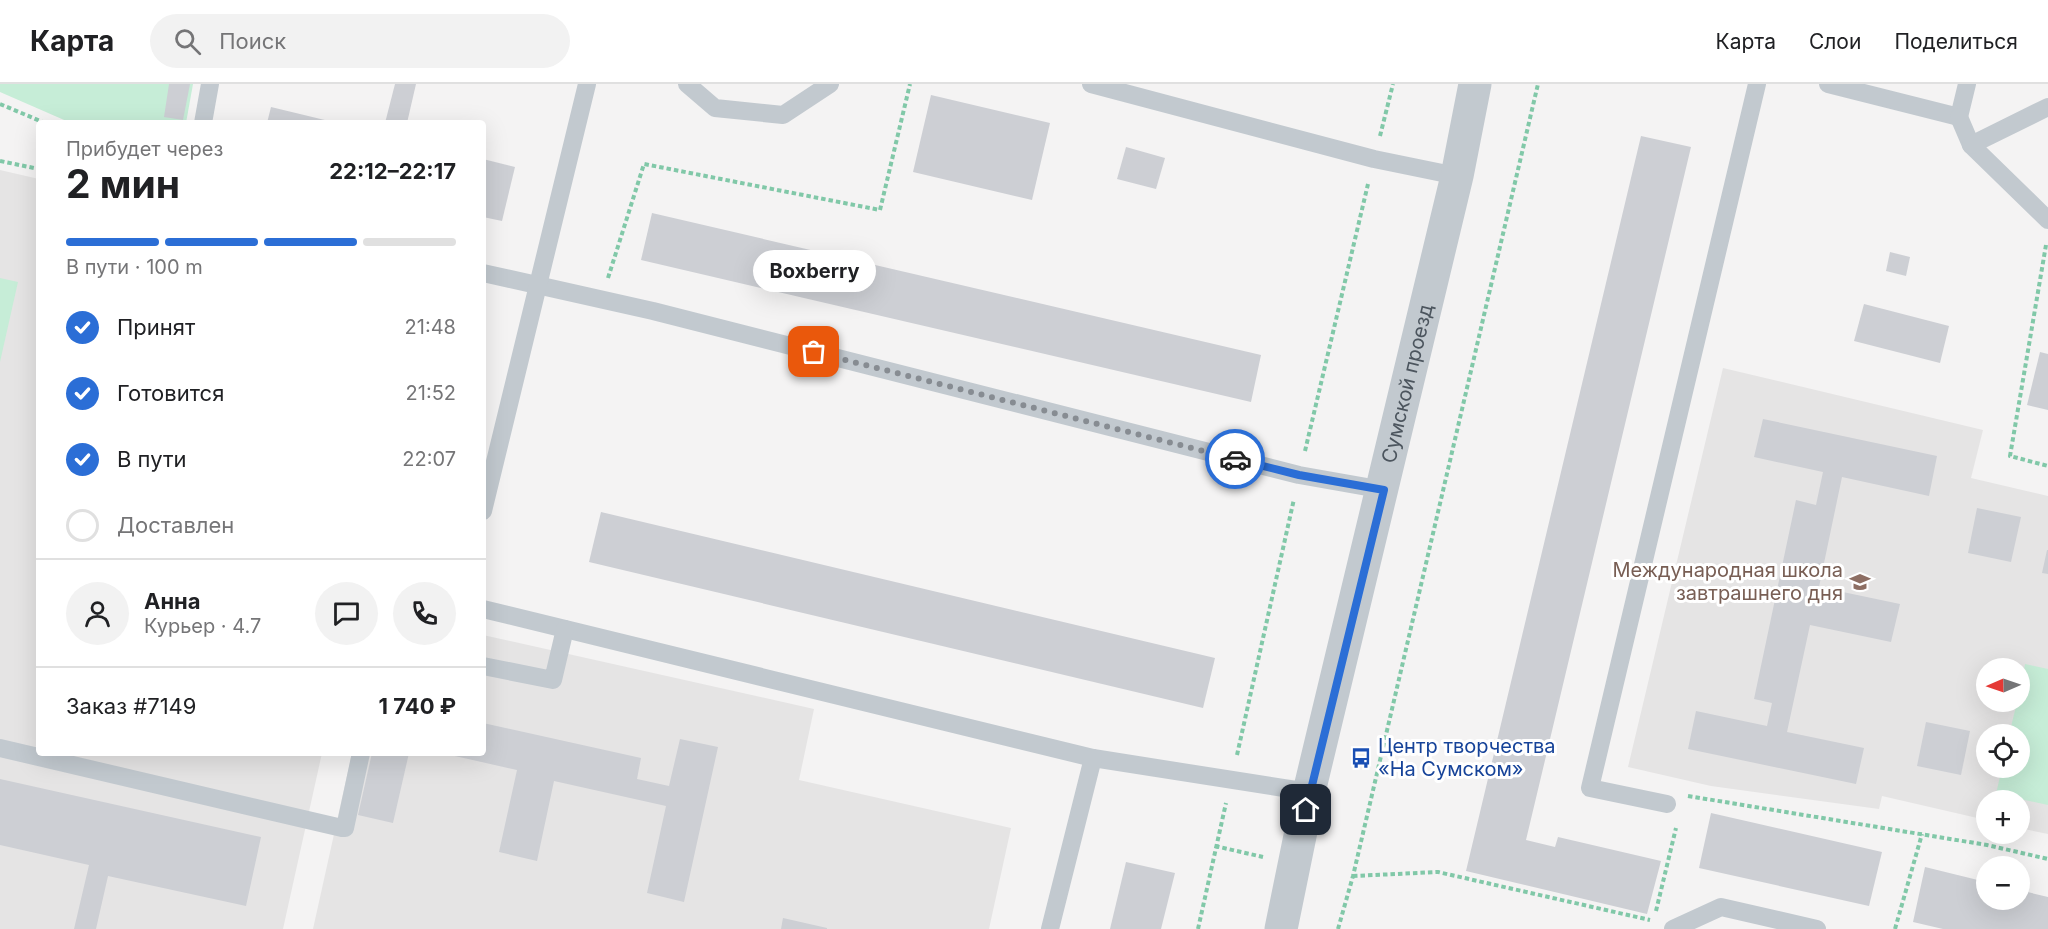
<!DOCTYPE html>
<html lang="ru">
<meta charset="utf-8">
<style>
:root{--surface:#fff;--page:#f2f2f2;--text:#202124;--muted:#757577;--line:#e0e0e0;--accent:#2b6ed6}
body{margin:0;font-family:Inter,sans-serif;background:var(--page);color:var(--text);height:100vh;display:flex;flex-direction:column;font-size:22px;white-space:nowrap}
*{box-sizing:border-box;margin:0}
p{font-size:20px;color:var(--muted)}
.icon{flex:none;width:33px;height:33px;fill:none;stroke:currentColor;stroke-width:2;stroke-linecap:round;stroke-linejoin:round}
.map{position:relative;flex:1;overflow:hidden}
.panel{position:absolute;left:36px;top:36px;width:450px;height:636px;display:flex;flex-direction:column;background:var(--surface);border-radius:6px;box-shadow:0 6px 24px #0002}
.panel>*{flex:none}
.needle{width:39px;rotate:268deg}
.buttons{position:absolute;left:1976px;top:574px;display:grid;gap:12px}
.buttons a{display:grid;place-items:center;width:54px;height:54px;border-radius:50%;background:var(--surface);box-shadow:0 6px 24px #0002;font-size:30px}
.pin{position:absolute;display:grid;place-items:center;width:51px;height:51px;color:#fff;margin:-26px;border-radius:12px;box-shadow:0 3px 9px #0006}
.courier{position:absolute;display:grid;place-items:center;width:60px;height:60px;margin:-30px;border:4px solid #2b6ed6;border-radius:50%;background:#fff;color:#222;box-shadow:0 2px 8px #0007}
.bubble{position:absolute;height:42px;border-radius:21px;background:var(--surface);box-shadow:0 6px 24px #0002;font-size:20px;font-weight:700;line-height:42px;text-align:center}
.headline em{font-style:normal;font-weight:700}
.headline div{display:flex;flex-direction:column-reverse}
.headline{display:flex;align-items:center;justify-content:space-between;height:102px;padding:0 30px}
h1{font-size:39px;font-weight:700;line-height:45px}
.bar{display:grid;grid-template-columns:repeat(4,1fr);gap:9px 6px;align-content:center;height:72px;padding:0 30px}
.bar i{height:8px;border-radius:4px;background:var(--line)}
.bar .active{background:var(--accent)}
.bar p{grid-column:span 4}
.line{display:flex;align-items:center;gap:15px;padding:0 30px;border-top:2px solid var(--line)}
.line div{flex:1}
.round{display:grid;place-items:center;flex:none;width:63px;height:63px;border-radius:32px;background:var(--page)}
ol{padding:0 30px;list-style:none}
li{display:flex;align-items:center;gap:18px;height:66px}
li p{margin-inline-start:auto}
li .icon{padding:6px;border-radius:50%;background:var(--accent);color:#fff;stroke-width:4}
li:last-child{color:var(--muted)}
li i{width:33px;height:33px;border:3px solid var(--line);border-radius:50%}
header{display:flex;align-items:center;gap:36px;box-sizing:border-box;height:84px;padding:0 30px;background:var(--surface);border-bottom:2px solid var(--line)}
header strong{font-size:28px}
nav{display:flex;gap:33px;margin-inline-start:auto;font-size:21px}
.search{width:420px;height:54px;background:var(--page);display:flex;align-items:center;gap:15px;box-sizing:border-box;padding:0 21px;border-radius:33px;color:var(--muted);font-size:22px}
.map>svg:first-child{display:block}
.education{fill:#e5e4e4;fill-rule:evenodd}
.green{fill:#c6edd7}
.building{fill:#cdcfd4}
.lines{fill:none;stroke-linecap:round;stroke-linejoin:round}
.path{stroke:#81c8a8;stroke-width:4;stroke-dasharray:4.5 3;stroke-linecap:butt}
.service{stroke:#c2c9cf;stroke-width:18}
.tertiary{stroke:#c2c9cf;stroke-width:33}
.done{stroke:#878c92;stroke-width:6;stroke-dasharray:0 10.8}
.route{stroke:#2b6ed6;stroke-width:8}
.labels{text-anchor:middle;stroke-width:6;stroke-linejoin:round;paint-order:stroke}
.street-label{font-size:20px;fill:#4c555e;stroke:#fff}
.education-label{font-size:20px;fill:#785e54;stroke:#fff;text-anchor:end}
.transit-label{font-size:20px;fill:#164399;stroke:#fff;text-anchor:start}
</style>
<header>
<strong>Карта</strong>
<div class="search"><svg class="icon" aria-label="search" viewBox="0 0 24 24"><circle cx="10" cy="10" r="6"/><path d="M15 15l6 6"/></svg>Поиск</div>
<nav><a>Карта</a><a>Слои</a><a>Поделиться</a></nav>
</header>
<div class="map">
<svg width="2048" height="845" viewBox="0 0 2048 845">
<rect width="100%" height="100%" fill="#f4f3f3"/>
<g class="education">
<path d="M 0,86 L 39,95 L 39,669 L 322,669 L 283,845 L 0,845 Z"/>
<path d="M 1723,284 L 1983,346 L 1971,394 L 2048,412 L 2048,750 L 2019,744 L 2019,717 L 1986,717 L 1986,736 L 1882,712 L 1879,725 L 1711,702 L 1628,683 ZM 1986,585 L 2019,585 L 2019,618 L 1986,618 ZM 1986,651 L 2019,651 L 2019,684 L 1986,684 Z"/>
<path d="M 483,551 L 814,625 L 799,696 L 1011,744 L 989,845 L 313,845 L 352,669 L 483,669 Z"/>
</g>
<g class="green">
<path d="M 0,0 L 193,0 L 186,39 L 71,39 L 0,8 Z"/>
<path d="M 0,194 L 18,198 L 0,278 Z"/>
<path d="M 2025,580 L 2048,585 L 2048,721 L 1996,710 L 2002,684 L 2019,684 L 2019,651 L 2009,651 L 2017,618 L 2019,618 Z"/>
</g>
<g class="building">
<path d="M 169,0 L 190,0 L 183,36 L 164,33 Z"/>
<path d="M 395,0 L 416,0 L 407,39 L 385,39 Z"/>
<path d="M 931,11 L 1050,39 L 1032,116 L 913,88 Z"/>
<path d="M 271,23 L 333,38 L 333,39 L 267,39 Z"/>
<path d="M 1641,52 L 1691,63 L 1526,756 L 1555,763 L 1558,753 L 1661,777 L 1647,830 L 1466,787 Z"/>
<path d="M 1126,63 L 1165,74 L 1156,105 L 1117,95 Z"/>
<path d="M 483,75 L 515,83 L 502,137 L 483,133 Z"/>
<path d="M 652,129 L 1261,271 L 1251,318 L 641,176 Z"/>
<path d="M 1890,168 L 1910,173 L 1906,192 L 1886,187 Z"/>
<path d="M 1864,220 L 1949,242 L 1940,279 L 1854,257 Z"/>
<path d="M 2040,268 L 2048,270 L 2048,326 L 2027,321 Z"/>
<path d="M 1763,335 L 1937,372 L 1929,412 L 1842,393 L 1819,503 L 1900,520 L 1891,558 L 1810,541 L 1787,648 L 1864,664 L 1856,700 L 1688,665 L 1696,627 L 1767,642 L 1772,619 L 1754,615 L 1796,416 L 1816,421 L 1823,388 L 1754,373 Z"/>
<path d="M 1977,424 L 2021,433 L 2011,478 L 1968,469 Z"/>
<path d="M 601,428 L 1215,574 L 1203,624 L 589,478 Z"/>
<path d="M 2047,466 L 2048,466 L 2048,490 L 2042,489 Z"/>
<path d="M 1926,638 L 1970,647 L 1961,691 L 1917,682 Z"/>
<path d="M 483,639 L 641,674 L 637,695 L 669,702 L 680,655 L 718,663 L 684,818 L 647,809 L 666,722 L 554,697 L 537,777 L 499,768 L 517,686 L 446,670 L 483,669 Z"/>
<path d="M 372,669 L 409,669 L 393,739 L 358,731 Z"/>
<path d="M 0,695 L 261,753 L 246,822 L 108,792 L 96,845 L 74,845 L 89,781 L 0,761 Z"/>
<path d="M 1711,729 L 1882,768 L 1869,822 L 1699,784 Z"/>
<path d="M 1126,778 L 1175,789 L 1161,845 L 1110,845 Z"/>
<path d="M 1925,783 L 1986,798 L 1986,816 L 2019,816 L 2019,806 L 2048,813 L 2048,845 L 1943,845 L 1913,838 Z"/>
<path d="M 783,834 L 827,844 L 827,845 L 781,845 Z"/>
</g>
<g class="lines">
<g class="path">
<path d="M 0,20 L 45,39"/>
<path d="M 1380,52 L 1393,0"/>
<path d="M 0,77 L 39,85"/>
<path d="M 2046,161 L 2010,372 L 2048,382"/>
<path d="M 608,194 L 644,80 L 880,126 L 910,0"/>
<path d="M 1305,367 L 1368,100"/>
<path d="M 1237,671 L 1294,415"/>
<path d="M 1688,712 L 1987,761 L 2048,775"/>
<path d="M 1215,762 L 1263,773"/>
<path d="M 1353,792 L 1438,788 L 1650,836"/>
<path d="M 1656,827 L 1676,744"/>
<path d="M 1198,845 L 1226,719"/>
<path d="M 1338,845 L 1353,792 L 1538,0"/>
<path d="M 1895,845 L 1922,750"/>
</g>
<g class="service">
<path d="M 687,0 L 715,24 L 783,31 L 830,0"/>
<path d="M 1091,0 L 1374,75 L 1457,92"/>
<path d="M 1828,0 L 1959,33 L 1967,0"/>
<path d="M 1959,33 L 1971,61 L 2048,136"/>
<path d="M 203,39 L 210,0"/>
<path d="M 1971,61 L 2048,23"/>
<path d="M 483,189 L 653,227 L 1299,391 L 1384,406"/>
<path d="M 483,427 L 587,0"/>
<path d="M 483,525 L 1093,674 L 1309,708"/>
<path d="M 483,582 L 553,596 L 565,545"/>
<path d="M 0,664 L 342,744 L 345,744 L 361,669"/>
<path d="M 1667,720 L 1590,704 L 1757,0"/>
<path d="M 1050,845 L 1093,674"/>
<path d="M 1673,845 L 1721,823 L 1817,845"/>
</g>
<path class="tertiary" id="s1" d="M 1281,845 L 1309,708 L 1457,92 L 1475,0"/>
</g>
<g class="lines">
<path class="done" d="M 814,268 L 1235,375"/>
<path class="route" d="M 1235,375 L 1299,391 L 1384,406 L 1306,726"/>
</g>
<defs>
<g id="school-bare" transform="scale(1.62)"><path d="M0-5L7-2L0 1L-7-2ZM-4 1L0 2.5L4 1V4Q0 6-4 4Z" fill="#8d6e63" stroke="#fff" stroke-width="2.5" paint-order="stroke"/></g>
<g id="bus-bare" transform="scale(1.62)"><path d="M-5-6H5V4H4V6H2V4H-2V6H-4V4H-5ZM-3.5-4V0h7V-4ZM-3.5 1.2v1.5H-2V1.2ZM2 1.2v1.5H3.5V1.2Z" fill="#1a4fb4" stroke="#fff" stroke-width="2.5" paint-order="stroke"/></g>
</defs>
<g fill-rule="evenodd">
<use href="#school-bare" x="1860" y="498"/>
<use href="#bus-bare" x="1361" y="674"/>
</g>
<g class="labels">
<g class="street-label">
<text dy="7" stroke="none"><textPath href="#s1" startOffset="560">Сумской проезд</textPath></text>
</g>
<g class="education-label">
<text x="1843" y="493">Международная школа<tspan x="1843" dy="23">завтрашнего дня</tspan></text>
</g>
<g class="transit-label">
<text x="1378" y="669">Центр творчества<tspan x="1378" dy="23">«На Сумском»</tspan></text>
</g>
</g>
</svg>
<div class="buttons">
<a><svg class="needle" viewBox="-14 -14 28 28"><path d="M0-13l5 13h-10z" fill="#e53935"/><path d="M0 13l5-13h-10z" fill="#757577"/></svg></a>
<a><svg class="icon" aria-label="locate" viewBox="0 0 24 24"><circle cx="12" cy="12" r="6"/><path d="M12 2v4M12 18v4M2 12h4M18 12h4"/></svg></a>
<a>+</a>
<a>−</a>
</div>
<div class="pin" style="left:814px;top:268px;background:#ea580c"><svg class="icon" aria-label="bag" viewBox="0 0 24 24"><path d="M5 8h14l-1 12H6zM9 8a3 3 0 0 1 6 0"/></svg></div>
<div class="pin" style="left:1306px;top:726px;background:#1f2937"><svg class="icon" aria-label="home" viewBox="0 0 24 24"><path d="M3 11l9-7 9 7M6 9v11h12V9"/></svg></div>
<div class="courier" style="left:1235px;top:375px"><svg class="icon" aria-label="car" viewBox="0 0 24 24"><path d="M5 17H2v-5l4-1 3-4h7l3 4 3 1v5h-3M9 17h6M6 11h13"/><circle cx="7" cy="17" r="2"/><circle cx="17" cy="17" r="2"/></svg></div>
<div class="bubble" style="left:753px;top:166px;width:123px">Boxberry</div>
<section class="panel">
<div class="headline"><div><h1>2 мин</h1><p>Прибудет через</p></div><em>22:12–22:17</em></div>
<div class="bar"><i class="active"></i><i class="active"></i><i class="active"></i><i></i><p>В пути · 100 m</p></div>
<ol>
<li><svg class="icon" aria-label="check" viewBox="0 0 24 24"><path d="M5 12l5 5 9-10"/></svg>Принят<p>21:48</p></li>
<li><svg class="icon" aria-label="check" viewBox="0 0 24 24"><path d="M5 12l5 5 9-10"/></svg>Готовится<p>21:52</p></li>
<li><svg class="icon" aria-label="check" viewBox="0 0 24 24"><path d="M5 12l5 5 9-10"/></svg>В пути<p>22:07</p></li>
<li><i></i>Доставлен</li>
</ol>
<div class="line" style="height:108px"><a class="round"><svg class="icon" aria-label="person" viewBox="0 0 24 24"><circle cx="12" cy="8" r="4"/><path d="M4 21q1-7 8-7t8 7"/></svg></a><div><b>Анна</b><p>Курьер · 4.7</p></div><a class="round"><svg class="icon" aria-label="chat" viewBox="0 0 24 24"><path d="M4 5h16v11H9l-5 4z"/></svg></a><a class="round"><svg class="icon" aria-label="phone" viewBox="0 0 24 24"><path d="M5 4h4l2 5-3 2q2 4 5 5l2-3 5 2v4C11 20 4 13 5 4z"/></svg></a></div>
<div class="line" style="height:78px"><div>Заказ #7149</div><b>1 740 ₽</b></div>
</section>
</div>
